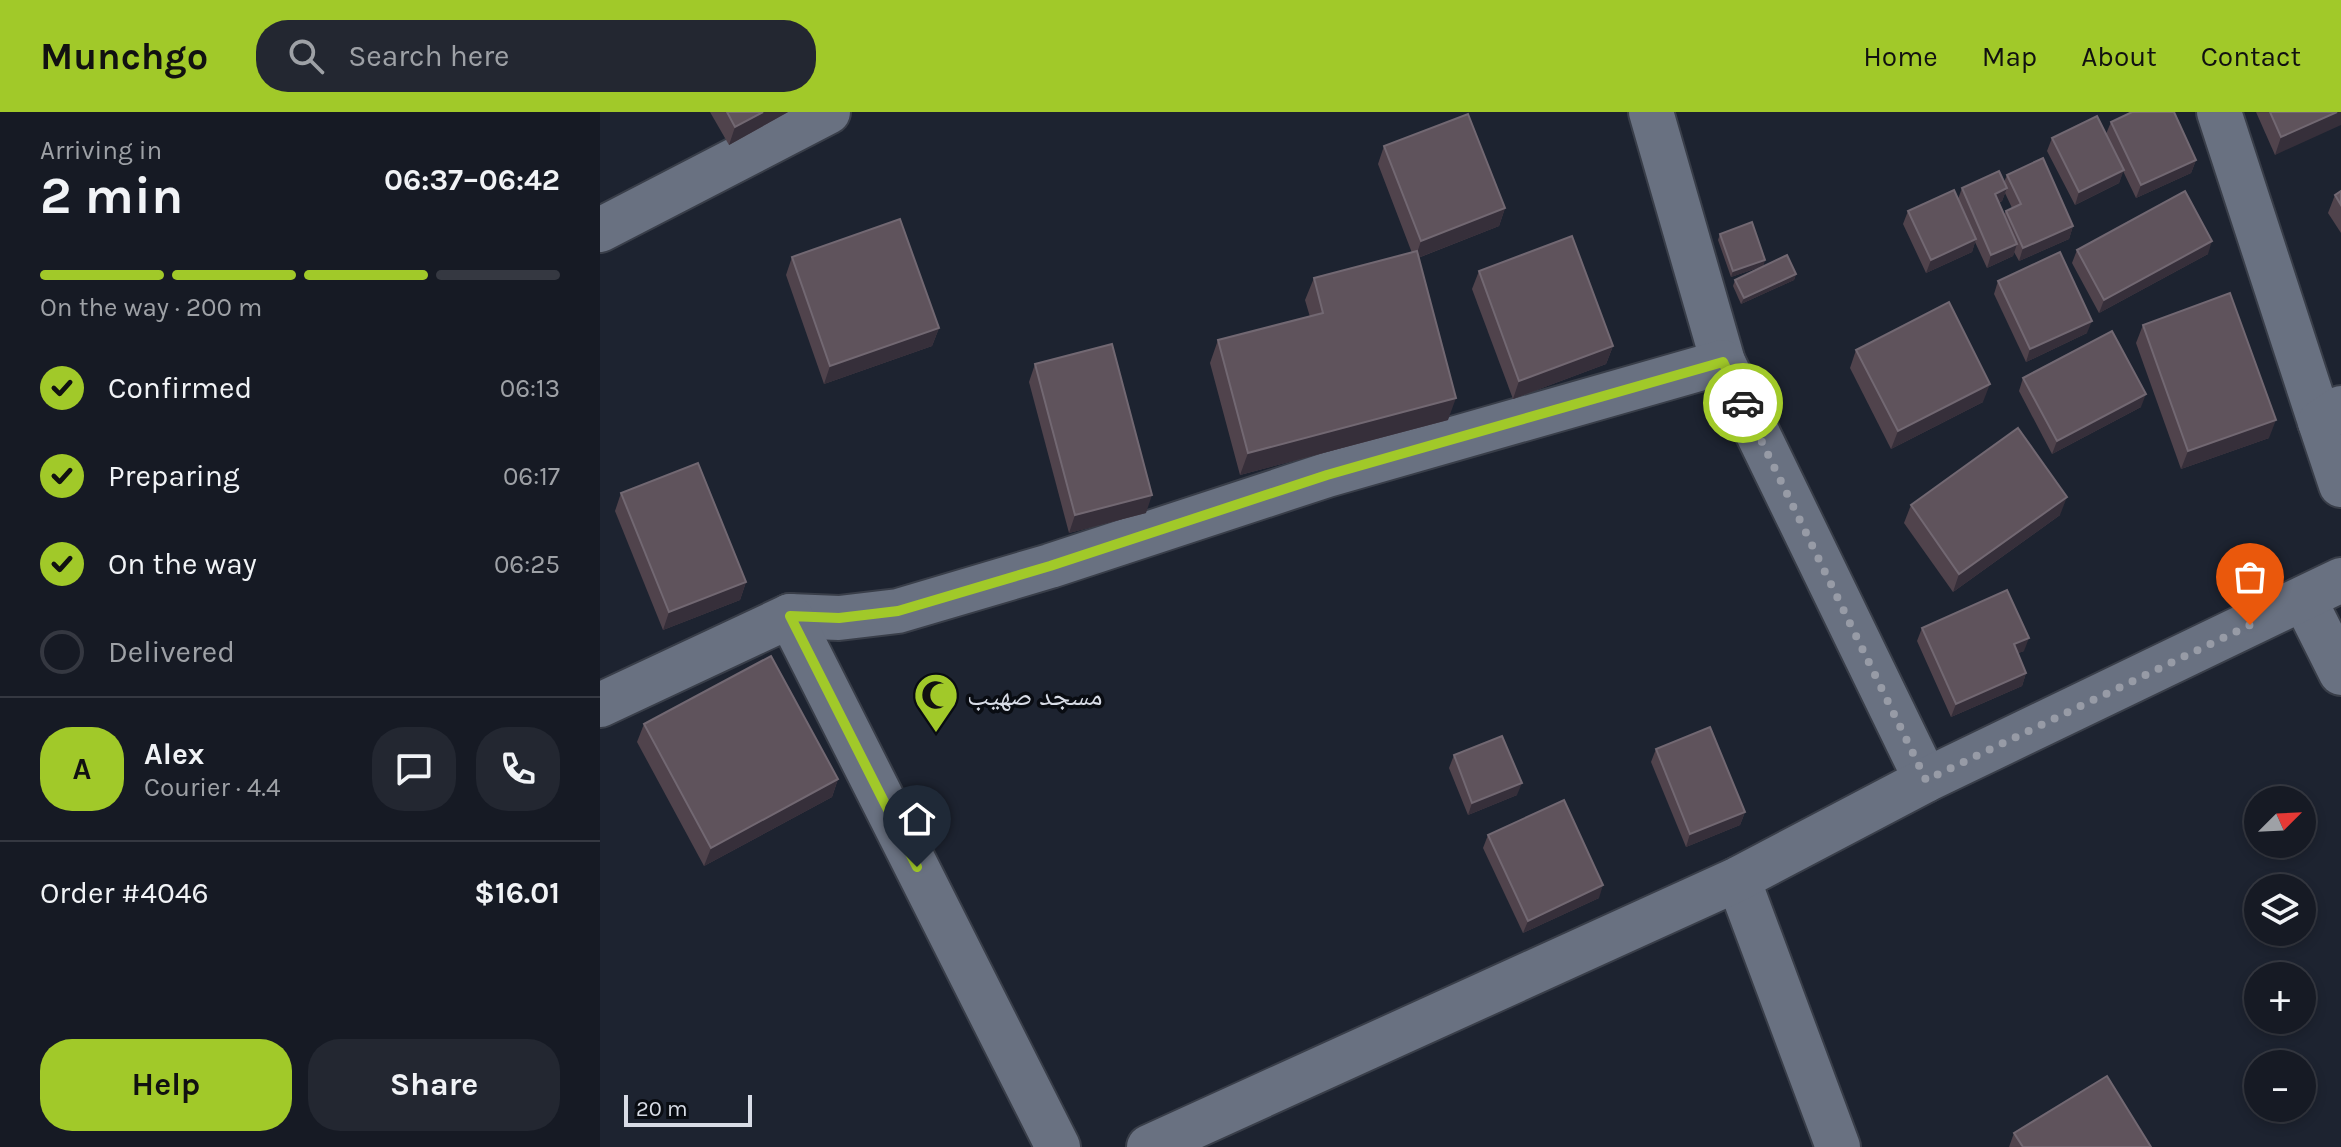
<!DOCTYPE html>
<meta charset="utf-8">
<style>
:root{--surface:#161a24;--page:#232731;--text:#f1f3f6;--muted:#9ea1a6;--line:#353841;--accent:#a1c929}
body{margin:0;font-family:Karla,"Noto Naskh Arabic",sans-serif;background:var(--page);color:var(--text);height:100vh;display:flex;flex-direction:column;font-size:30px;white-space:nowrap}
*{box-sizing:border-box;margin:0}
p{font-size:26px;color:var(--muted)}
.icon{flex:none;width:44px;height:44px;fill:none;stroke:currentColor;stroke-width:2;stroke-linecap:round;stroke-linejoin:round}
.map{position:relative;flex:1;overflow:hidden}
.details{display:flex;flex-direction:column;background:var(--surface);width:600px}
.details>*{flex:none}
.needle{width:52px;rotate:66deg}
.controls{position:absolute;left:1644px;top:674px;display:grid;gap:16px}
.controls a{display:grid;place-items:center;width:72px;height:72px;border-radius:50%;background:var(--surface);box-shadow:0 4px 12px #0003,0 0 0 2px var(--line);font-size:40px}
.scale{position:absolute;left:24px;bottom:20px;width:128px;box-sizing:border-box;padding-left:8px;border:4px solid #d8dce6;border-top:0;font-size:22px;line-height:28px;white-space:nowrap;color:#d8dce6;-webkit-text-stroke:6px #090c12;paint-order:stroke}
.pin{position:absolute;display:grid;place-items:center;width:68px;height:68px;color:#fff;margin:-82px -34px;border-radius:50% 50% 50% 0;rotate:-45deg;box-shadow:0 0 8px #0007}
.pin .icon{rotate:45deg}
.courier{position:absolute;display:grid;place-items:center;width:80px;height:80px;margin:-40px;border:6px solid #a1c929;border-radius:50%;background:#fff;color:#222;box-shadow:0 2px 10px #0007}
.overview em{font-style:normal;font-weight:700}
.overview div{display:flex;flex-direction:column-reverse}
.overview{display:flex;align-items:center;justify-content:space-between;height:136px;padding:0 40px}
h1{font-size:52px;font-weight:700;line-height:60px}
.bar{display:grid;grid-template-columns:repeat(4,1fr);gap:12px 8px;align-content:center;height:96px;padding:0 40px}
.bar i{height:10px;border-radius:6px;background:var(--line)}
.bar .on{background:var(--accent)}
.bar p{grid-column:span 4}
.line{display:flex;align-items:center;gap:20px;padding:0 40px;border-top:2px solid var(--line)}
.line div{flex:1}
.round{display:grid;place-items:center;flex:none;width:84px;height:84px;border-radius:32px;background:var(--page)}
ol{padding:0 40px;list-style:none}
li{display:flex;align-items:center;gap:24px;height:88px}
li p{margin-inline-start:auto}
li .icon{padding:8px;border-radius:50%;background:var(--accent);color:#111;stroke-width:4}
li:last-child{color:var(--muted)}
li i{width:44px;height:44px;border:4px solid var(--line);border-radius:50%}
.primary-button{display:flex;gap:16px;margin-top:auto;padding:16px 40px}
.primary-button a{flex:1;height:92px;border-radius:32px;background:var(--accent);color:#111;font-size:32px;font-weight:700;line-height:92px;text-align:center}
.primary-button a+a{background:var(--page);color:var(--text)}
header{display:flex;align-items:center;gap:48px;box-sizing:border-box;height:112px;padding:0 40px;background:var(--accent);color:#111}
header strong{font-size:38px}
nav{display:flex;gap:44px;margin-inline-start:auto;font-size:28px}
.search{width:560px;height:72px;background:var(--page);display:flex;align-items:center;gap:20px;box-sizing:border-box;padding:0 28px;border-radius:32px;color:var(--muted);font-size:30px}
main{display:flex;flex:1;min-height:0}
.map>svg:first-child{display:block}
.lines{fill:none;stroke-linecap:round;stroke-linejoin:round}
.street-casing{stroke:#393e49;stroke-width:48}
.street{stroke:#697181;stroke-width:44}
.wall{fill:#50434c;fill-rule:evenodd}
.shaded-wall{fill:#362f3a}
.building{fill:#5f535c;stroke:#726872;stroke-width:2}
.done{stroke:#979ba6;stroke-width:8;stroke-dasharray:0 14.4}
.route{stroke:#a1c929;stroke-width:10}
.labels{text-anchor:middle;stroke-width:7;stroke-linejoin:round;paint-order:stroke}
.poi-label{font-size:28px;fill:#d8dce6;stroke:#090c12;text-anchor:start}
</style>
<header>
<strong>Munchgo</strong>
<div class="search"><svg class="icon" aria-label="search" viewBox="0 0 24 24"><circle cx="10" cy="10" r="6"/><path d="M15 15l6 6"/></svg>Search here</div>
<nav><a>Home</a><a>Map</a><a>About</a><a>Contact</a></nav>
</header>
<main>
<section class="details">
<div class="overview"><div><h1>2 min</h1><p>Arriving in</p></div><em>06:37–06:42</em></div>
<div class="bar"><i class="on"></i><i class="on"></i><i class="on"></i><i></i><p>On the way · 200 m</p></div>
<ol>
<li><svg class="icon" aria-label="check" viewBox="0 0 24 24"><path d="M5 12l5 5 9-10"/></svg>Confirmed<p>06:13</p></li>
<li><svg class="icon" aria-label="check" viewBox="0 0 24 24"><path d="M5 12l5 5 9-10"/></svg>Preparing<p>06:17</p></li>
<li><svg class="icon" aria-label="check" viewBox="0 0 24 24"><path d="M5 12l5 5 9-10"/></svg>On the way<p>06:25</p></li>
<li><i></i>Delivered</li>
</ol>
<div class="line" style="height:144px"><b class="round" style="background:var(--accent);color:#111">A</b><div><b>Alex</b><p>Courier · 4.4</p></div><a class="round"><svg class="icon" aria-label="chat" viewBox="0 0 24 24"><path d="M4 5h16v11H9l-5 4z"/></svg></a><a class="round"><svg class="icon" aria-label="phone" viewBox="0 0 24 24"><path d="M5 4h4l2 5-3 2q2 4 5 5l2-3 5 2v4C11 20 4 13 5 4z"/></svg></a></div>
<div class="line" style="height:104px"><div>Order #4046</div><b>$16.01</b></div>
<div class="primary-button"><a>Help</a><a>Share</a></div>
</section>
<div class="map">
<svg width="1741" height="1035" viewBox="0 0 1741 1035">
<rect width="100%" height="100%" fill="#1d2330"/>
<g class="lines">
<g class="street-casing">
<g id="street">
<path d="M 1051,0 L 1123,250 L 1326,668"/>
<path d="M 1619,0 L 1720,310"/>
<path d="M 0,118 L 228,0"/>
<path d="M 1741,296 L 1720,310 L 1741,373"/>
<path d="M 1704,487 L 1741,561"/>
<path d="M 190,504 L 239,506 L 298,499 L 450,454 L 727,363 L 1123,250"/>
<path d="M 0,593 L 190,504 L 458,1035"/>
<path d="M 1138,767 L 1238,1035"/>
<path d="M 549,1035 L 1138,767 L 1326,668 L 1741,468"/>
</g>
</g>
<use href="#street" class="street"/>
</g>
<g class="wall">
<path d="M 110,0 L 188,0 L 129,33 Z"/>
<path d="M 1656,0 L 1741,0 L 1675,43 Z"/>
<path d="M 1511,10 L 1596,48 L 1591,61 L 1536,86 L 1523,59 L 1519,71 L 1475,93 L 1447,39 L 1452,26 L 1506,22 Z"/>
<path d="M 784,34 L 905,96 L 899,114 L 818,146 L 848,308 L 640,363 L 610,251 L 618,228 L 710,205 L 705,188 L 714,166 L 812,141 L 778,52 Z"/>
<path d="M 1407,63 L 1473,114 L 1469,127 L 1419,149 L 1414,140 L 1413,144 L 1387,156 L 1375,130 L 1372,140 L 1326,161 L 1303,112 L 1308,99 L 1358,87 L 1362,76 L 1404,70 ZM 1405,81 L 1412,96 L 1406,99 L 1404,102 L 1399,91 L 1402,89 Z"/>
<path d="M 1741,79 L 1741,121 L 1728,101 L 1735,83 Z"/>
<path d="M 1120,122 L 1165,148 L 1163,154 L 1131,165 L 1118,128 Z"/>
<path d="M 1477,138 L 1608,142 L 1499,201 L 1472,151 Z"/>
<path d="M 192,145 L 339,216 L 332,234 L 224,272 L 186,163 Z"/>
<path d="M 879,159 L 1013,234 L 1006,252 L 913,287 L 872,177 Z"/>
<path d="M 1196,162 L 1194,168 L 1141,192 L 1133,174 L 1135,168 Z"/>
<path d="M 1398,169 L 1487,221 L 1426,250 L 1394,182 Z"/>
<path d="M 1543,213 L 1669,326 L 1581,357 L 1536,231 Z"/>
<path d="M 1256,238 L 1383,290 L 1291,337 L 1250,256 Z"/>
<path d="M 435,252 L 546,401 L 469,421 L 429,270 Z"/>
<path d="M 1423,266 L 1541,295 L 1452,342 L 1419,279 Z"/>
<path d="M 21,381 L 146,470 L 140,488 L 63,518 L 15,399 Z"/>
<path d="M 1311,393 L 1460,403 L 1353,480 L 1304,411 Z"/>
<path d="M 1322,516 L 1424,539 L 1418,541 L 1426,561 L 1422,574 L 1351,605 L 1317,529 Z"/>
<path d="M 44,612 L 238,667 L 232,685 L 104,754 L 37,630 Z"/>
<path d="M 1056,637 L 1145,700 L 1140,713 L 1086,735 L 1051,650 Z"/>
<path d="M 854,643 L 917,683 L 868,703 L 849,656 Z"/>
<path d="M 888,723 L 999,786 L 923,821 L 883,736 Z"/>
<path d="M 1414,1021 L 1551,1035 L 1409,1035 Z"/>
</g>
<g class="shaded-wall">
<path d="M 163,0 L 188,0 L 129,33 L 135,15 Z"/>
<path d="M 1737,0 L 1741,0 L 1741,13 L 1675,43 L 1681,25 Z"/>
<path d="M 1596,48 L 1591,61 L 1536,86 L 1541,73 Z"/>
<path d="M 1524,58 L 1519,71 L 1475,93 L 1479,80 Z"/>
<path d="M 1407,76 L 1402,89 L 1390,94 L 1395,82 Z"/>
<path d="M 905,96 L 899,114 L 815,147 L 821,129 Z"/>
<path d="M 1473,114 L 1469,127 L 1419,149 L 1423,136 Z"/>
<path d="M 1376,127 L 1372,140 L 1326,161 L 1331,148 Z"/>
<path d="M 1612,129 L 1608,142 L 1499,201 L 1504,188 Z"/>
<path d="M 1417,132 L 1413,144 L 1387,156 L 1391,143 Z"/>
<path d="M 1165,148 L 1163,154 L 1131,165 L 1133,159 Z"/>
<path d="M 1196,162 L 1194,168 L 1141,192 L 1144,186 Z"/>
<path d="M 1492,209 L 1487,221 L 1426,250 L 1430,237 Z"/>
<path d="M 339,216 L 332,234 L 224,272 L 230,254 Z"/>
<path d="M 1013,234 L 1006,252 L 913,287 L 919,269 Z"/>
<path d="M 1390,272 L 1383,290 L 1291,337 L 1298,319 Z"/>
<path d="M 1546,282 L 1541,295 L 1452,342 L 1457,329 Z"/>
<path d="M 856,286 L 848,308 L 640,363 L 648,341 Z"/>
<path d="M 1676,308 L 1669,326 L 1581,357 L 1588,339 Z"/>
<path d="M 552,383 L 546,401 L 469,421 L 475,403 Z"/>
<path d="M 1467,385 L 1460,403 L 1353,480 L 1359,462 Z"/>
<path d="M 146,470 L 140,488 L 63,518 L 69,500 Z"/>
<path d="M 1429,526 L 1424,539 L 1409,545 L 1414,532 Z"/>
<path d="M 1426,561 L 1422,574 L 1351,605 L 1356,592 Z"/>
<path d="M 238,667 L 232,685 L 104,754 L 111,736 Z"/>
<path d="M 922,671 L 917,683 L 868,703 L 872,691 Z"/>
<path d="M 1145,700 L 1140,713 L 1086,735 L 1090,722 Z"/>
<path d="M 1003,773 L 999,786 L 923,821 L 928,809 Z"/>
</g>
<g class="building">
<path d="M 127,0 L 163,0 L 135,15 Z"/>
<path d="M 1532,0 L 1574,0 L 1596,48 L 1541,73 L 1511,10 Z"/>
<path d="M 1670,0 L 1737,0 L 1681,25 Z"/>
<path d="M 868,2 L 905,96 L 821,129 L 784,34 Z"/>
<path d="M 1497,4 L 1524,58 L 1479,80 L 1452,26 Z"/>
<path d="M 1443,46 L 1473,114 L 1423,136 L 1406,99 L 1421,92 L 1407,63 Z"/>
<path d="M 1399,59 L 1407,76 L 1395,82 L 1417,132 L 1391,143 L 1362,76 Z"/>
<path d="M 1354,78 L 1376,127 L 1331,148 L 1308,99 Z"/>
<path d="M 1585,79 L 1612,129 L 1504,188 L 1477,138 Z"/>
<path d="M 1741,79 L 1741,93 L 1735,83 Z"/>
<path d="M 300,107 L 339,216 L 230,254 L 192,145 Z"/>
<path d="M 1152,110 L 1165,148 L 1133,159 L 1120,122 Z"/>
<path d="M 972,124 L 1013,234 L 919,269 L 879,159 Z"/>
<path d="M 817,139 L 856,286 L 648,341 L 618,228 L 723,201 L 714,166 Z"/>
<path d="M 1460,140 L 1492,209 L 1430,237 L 1398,169 Z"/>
<path d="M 1187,143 L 1196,162 L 1144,186 L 1135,168 Z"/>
<path d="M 1630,181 L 1676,308 L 1588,339 L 1543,213 Z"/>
<path d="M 1349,190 L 1390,272 L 1298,319 L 1256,238 Z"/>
<path d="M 1512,219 L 1546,282 L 1457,329 L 1423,266 Z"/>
<path d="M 512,232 L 552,383 L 475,403 L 435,252 Z"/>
<path d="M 1418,316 L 1467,385 L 1359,462 L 1311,393 Z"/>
<path d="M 98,351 L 146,470 L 69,500 L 21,381 Z"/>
<path d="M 1407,478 L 1429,526 L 1414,532 L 1426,561 L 1356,592 L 1322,516 Z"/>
<path d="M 171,544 L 238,667 L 111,736 L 44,612 Z"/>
<path d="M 1110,615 L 1145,700 L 1090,722 L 1056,637 Z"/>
<path d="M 902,624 L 922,671 L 872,691 L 854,643 Z"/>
<path d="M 964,688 L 1003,773 L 928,809 L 888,723 Z"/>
<path d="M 1507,964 L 1551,1035 L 1423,1035 L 1414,1021 Z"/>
</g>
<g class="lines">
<path class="done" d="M 1143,291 L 1326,668 L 1650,513"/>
<path class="route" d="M 317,755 L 190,504 L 239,506 L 298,499 L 450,454 L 727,363 L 1123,250 L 1143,291"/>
</g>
<defs>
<g id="mosque-pin" transform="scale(2.3)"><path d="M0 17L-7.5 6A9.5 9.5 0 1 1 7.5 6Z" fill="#a1c929" stroke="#090c12"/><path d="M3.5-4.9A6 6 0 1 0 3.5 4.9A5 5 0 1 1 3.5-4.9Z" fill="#111"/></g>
</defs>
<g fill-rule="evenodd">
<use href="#mosque-pin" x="336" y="583"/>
</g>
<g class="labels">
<g class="poi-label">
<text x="367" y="593">مسجد صهيب</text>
</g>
</g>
</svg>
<div class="controls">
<a><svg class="needle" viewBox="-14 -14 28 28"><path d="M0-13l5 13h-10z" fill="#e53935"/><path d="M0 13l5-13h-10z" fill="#9ea1a6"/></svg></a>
<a><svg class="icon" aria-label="layers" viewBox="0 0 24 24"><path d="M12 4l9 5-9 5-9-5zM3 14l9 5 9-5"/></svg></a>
<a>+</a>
<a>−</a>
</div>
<div class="scale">20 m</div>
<div class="pin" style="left:1650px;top:513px;background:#ea580c"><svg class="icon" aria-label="bag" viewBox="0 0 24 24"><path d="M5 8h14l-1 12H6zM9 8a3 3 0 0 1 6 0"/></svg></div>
<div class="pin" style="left:317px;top:755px;background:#1f2937"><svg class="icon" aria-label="home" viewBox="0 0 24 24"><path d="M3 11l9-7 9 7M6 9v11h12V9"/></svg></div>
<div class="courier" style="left:1143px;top:291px"><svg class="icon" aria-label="car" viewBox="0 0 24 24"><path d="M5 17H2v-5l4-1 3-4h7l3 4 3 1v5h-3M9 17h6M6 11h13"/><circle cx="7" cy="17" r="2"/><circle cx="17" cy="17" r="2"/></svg></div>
</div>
</main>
